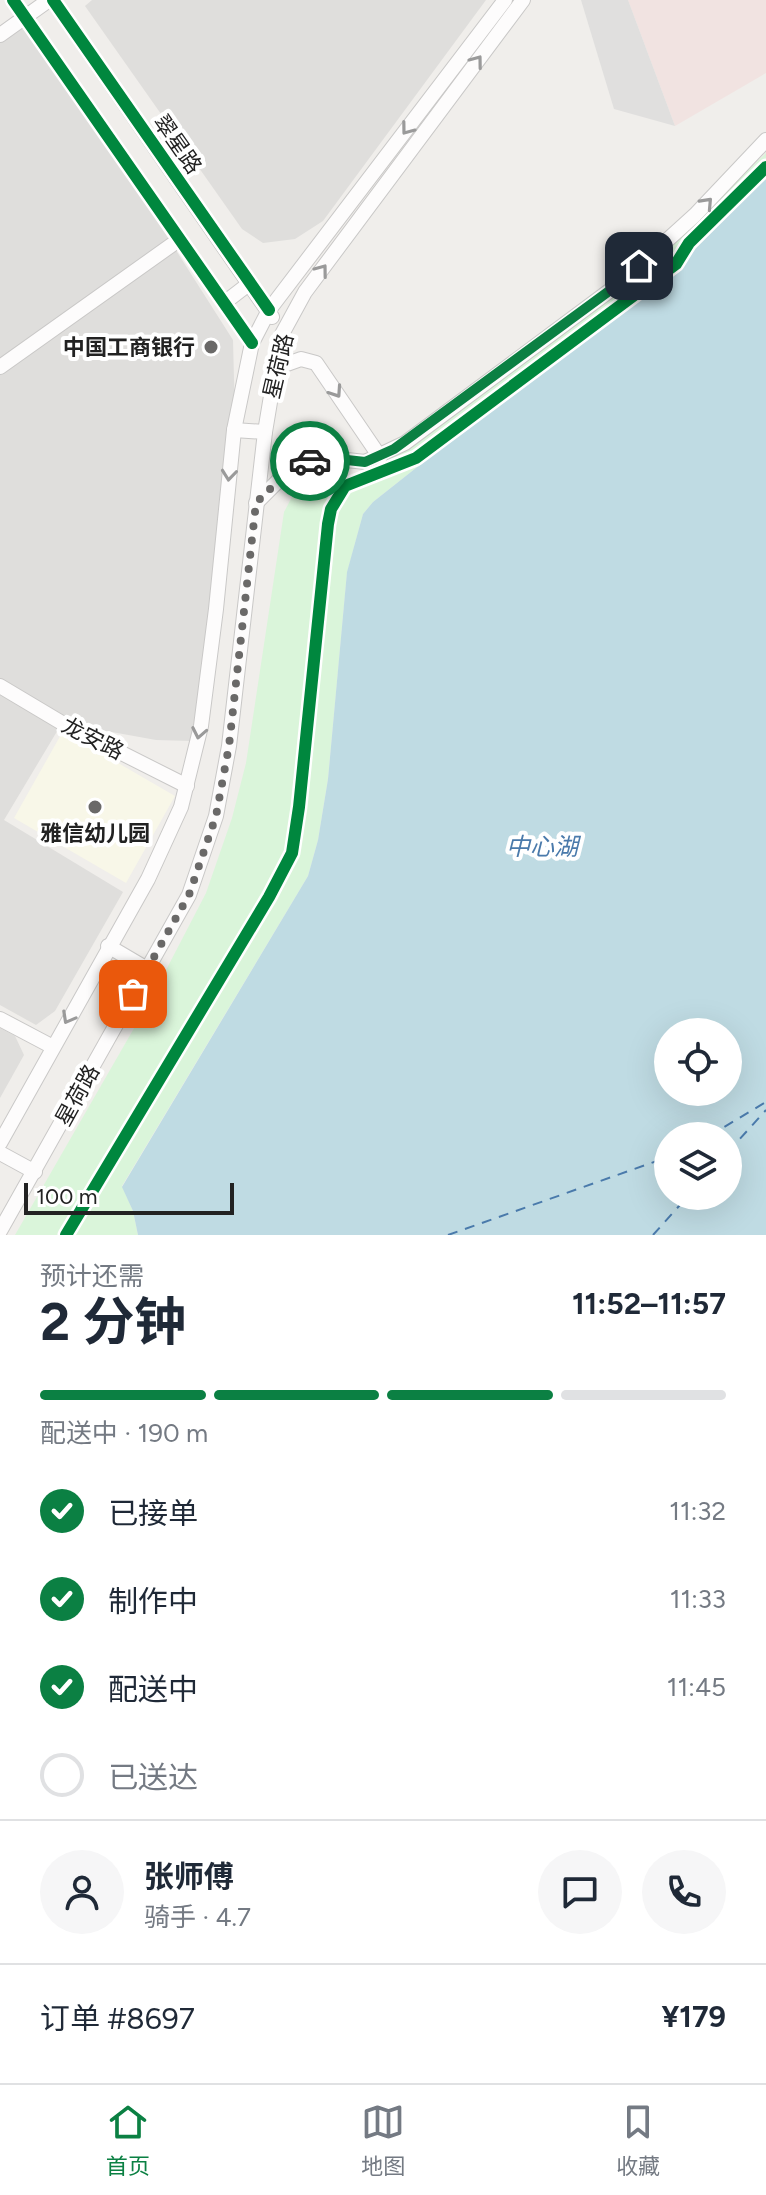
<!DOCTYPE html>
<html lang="zh">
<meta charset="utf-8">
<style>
:root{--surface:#fff;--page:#f6f6f7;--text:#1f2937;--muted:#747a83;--line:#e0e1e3;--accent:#0b8043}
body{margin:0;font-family:Figtree,"Noto Sans SC",sans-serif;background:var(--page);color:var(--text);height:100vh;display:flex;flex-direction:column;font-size:30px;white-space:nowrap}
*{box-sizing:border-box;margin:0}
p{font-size:26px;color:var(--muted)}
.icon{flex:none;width:44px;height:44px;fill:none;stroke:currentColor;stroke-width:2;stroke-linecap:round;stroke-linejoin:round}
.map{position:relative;height:1235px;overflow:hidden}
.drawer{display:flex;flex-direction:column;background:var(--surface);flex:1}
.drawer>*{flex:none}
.fabs{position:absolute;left:654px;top:1018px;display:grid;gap:16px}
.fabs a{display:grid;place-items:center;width:88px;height:88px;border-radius:50%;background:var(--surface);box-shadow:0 8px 32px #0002;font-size:40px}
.scale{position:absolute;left:24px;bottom:20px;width:210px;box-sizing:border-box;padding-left:8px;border:4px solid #222;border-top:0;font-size:22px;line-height:28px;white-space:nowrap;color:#222;-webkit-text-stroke:6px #fff;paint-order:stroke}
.pin{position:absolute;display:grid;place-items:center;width:68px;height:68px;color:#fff;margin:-34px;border-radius:16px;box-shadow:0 4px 12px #0006}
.courier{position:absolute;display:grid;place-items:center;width:80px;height:80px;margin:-40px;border:6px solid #0b8043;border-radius:50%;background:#fff;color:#222;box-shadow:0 2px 10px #0007}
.head em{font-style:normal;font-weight:700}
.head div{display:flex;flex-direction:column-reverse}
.head{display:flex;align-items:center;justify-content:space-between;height:136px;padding:0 40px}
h1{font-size:52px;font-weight:700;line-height:60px}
.bar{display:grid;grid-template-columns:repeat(4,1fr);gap:12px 8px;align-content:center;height:96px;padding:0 40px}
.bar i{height:10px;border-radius:6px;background:var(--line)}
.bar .active{background:var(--accent)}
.bar p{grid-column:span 4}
.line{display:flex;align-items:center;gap:20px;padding:0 40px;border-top:2px solid var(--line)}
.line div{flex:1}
.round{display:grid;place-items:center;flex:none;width:84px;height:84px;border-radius:42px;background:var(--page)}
ol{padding:0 40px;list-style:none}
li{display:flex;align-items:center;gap:24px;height:88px}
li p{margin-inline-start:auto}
li .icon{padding:8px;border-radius:50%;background:var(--accent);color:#fff;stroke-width:4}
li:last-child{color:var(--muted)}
li i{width:44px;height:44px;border:4px solid var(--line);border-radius:50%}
.dock{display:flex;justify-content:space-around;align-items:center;height:112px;border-top:2px solid var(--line);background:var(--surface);font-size:22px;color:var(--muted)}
.dock a{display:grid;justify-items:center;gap:4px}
.dock .active{color:var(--accent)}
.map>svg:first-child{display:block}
.residential{fill:#dfdedc}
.commercial{fill:#f1e3e1}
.education{fill:#f8f7e8}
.park{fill:#daf5da}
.parking{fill:#e0dfde}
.water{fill:#bfdbe3;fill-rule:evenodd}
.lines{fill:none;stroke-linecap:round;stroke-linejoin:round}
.ferry{stroke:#4a7aab;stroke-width:2;stroke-dasharray:10 8;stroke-linecap:butt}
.minor-casing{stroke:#c9c8c7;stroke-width:16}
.minor{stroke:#fdfcfc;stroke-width:14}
.cycleway-casing{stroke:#fff;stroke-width:17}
.cycleway{stroke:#00873e;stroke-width:12}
.oneway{stroke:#9a9a9a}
.done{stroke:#6a6968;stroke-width:8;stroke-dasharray:0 14.4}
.route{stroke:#0b8043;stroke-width:10}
.poi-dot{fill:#6a6968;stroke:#fff;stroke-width:3}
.labels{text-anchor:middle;stroke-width:8;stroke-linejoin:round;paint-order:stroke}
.street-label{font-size:22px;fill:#222;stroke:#fff}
.poi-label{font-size:22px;font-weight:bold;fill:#222;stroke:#fff;text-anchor:end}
.water-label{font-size:24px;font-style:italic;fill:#4a7aab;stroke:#fff}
</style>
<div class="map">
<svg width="766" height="1235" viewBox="0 0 766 1235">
<rect width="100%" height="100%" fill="#f0eeeb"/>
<g class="residential">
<path d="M 92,0 L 486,0 L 323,221 L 295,239 L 263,243 L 242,229 L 85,6 Z"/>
<path d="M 27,16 L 233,340 L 235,420 L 217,566 L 191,741 L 156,740 L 62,723 L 4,820 L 123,892 L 55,1011 L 36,1025 L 0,1005 L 0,35 Z"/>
<path d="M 0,1028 L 15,1036 L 24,1055 L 0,1098 Z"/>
</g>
<path class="commercial" d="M 628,0 L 766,0 L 766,73 L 675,126 Z"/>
<path class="education" d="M 63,731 L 175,796 L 126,883 L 14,818 Z"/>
<path class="park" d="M 766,153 L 766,176 L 691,253 L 684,263 L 445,445 L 373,502 L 363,514 L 347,573 L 328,779 L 318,840 L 308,876 L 122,1186 L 133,1211 L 138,1235 L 15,1235 L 152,997 L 206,893 L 232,818 L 246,763 L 284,512 L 302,478 L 318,472 L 333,471 L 352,485 L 377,469 L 685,232 Z"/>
<path class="parking" d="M 581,0 L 628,0 L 675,126 L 614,109 Z"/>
<path class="water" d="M 766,176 L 766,1235 L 138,1235 L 133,1211 L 122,1187 L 308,876 L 318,840 L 328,779 L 347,572 L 363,514 L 373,502 L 445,445 L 672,273 ZM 668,1032 L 728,1032 L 728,1092 L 668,1092 ZM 668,1136 L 728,1136 L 728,1196 L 668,1196 Z"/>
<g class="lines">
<g class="ferry">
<path d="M 709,1136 L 766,1102"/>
<path d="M 728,1152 L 766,1110"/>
<path d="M 448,1235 L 668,1157"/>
<path d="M 653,1235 L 688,1196"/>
</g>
<g class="minor-casing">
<g id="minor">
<path d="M 13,0 L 252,343"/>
<path d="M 53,0 L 272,317"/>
<path d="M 0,35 L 49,0"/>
<path d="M 224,303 L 250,283"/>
<path d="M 0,367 L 180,239"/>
<path d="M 276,368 L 301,359 L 316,363 L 380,457"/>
<path d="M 234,430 L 265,432"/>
<path d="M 256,503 L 287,472 L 310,460 L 329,458 L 365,462 L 405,443 L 620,283 L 695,215 L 766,140"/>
<path d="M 0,686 L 62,723 L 187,786"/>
<path d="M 108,946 L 147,969"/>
<path d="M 0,1019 L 53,1047"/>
<path d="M 0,1143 L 148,879 L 181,807 L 201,726 L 216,609 L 234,430 L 252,343 L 269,310 L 505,0"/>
<path d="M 0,1153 L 35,1172"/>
<path d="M 0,1231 L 189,895 L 216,816 L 229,746 L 265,432 L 281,336 L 305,292 L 523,0"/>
</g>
</g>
<use href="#minor" class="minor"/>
<g class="cycleway-casing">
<g id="cycleway">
<path d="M 13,0 L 252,343"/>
<path d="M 53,0 L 269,310"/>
<path d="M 66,1235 L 269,897 L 292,853 L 299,807 L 328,524 L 331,509 L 345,486 L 416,458 L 676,264 L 689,243 L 766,167"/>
</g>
</g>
<use href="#cycleway" class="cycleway"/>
</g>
<defs><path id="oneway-chevron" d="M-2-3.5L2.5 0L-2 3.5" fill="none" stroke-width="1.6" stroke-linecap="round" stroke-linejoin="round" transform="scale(2)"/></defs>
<g class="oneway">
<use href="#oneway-chevron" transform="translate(477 61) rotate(-53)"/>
<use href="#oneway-chevron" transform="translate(407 129) rotate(127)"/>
<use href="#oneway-chevron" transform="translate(707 203) rotate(-47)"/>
<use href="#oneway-chevron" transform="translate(322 270) rotate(-53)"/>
<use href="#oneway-chevron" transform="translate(336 392) rotate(56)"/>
<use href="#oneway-chevron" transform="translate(229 475) rotate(96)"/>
<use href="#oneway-chevron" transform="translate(199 733) rotate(101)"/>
<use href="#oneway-chevron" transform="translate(68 1018) rotate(119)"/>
</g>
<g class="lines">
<path class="done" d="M 133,994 L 189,895 L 216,816 L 229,746 L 256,503 L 287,472 L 310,461"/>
<path class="route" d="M 310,461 L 329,458 L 365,462 L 394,449 L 620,283 L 639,266"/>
</g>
<g class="poi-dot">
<circle cx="211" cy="347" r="8"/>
<circle cx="95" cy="807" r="8"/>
</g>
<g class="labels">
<g class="street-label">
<text transform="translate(178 144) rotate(55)" y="8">翠星路</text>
<text transform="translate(278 366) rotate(-77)" y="8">星荷路</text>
<text transform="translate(93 738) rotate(27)" y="8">龙安路</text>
<text transform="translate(77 1095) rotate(-61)" y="8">星荷路</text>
</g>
<g class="poi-label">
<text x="195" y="355">中国工商银行</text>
<text x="95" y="841" text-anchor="middle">雅信幼儿园</text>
</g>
<g class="water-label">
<text x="542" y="855">中心湖</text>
</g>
</g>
</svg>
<div class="fabs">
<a><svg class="icon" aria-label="locate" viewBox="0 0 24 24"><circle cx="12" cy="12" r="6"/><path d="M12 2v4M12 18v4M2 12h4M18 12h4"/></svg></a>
<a><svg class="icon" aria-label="layers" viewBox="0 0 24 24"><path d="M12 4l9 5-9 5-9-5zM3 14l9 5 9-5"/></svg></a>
</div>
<div class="scale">100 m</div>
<div class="pin" style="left:133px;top:994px;background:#ea580c"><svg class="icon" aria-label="bag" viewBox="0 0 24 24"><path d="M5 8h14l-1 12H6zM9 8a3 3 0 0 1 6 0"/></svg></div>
<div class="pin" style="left:639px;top:266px;background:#1f2937"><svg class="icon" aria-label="home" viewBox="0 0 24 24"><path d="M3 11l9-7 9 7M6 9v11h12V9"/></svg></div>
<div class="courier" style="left:310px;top:461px"><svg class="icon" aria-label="car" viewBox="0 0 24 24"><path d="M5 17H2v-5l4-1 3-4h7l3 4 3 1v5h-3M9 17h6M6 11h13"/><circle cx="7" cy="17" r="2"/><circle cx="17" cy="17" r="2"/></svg></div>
</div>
<section class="drawer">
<div class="head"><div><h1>2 分钟</h1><p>预计还需</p></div><em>11:52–11:57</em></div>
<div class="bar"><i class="active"></i><i class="active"></i><i class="active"></i><i></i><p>配送中 · 190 m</p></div>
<ol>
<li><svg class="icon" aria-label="check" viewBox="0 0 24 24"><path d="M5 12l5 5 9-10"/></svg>已接单<p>11:32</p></li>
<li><svg class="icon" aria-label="check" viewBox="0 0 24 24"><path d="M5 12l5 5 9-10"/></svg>制作中<p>11:33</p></li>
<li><svg class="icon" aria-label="check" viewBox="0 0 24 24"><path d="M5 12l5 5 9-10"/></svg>配送中<p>11:45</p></li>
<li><i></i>已送达</li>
</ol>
<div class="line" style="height:144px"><a class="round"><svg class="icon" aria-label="person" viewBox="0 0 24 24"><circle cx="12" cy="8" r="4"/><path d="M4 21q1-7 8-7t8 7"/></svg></a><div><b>张师傅</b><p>骑手 · 4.7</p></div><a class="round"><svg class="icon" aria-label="chat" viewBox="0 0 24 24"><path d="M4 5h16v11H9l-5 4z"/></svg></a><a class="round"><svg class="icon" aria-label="phone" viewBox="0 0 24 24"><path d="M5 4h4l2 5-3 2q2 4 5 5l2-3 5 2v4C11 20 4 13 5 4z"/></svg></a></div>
<div class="line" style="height:104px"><div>订单 #8697</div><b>¥179</b></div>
</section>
<nav class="dock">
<a class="active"><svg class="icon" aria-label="home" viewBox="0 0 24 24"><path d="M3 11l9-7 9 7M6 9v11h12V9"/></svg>首页</a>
<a><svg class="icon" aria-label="map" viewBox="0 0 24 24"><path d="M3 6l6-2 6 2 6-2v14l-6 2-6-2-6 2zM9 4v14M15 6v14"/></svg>地图</a>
<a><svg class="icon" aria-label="saved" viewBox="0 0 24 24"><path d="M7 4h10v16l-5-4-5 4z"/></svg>收藏</a>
</nav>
